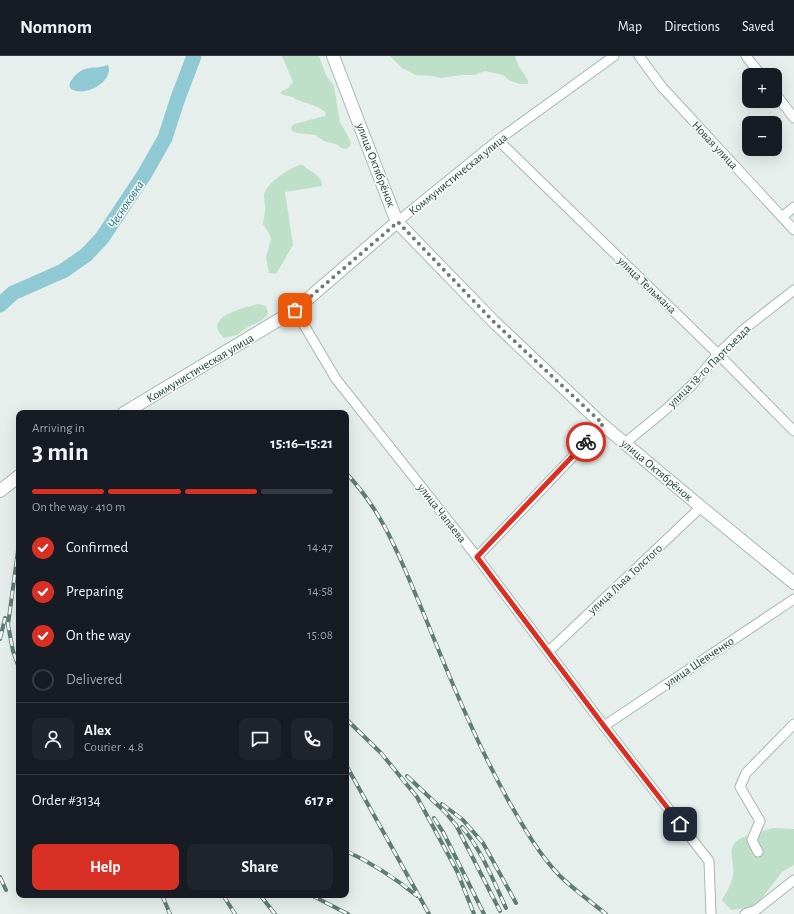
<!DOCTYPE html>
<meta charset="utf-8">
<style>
:root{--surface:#171b24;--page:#20242c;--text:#f1f3f6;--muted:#9ea1a6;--line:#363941;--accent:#d93025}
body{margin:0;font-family:"Alegreya Sans",sans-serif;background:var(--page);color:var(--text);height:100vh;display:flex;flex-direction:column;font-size:15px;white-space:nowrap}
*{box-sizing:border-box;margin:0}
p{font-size:13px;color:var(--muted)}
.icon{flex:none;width:22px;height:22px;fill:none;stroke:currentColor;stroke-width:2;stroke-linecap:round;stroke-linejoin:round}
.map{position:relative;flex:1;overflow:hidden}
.sheet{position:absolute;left:16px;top:354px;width:333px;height:488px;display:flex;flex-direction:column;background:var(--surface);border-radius:8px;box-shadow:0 4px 16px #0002}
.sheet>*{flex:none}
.buttons{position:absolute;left:742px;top:12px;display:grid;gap:8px}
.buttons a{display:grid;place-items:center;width:40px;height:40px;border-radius:8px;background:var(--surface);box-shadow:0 4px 16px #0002;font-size:20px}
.pin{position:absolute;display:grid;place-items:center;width:34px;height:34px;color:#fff;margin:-17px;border-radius:8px;box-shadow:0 2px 6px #0006}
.courier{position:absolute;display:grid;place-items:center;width:40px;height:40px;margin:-20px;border:3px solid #d93025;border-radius:50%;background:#fff;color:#222;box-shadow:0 1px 5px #0007}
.head em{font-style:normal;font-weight:700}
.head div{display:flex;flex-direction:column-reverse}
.head{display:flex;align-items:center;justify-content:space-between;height:68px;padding:0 16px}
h1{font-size:26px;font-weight:700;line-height:30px}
.bar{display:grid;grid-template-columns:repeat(4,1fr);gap:6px 4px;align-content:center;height:48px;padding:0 16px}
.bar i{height:5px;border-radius:3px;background:var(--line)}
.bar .on{background:var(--accent)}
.bar p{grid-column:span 4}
.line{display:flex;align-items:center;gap:10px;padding:0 16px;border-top:1px solid var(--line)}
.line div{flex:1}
.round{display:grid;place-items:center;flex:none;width:42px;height:42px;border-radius:8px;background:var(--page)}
ol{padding:0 16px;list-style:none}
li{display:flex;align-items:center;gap:12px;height:44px}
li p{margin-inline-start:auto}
li .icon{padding:4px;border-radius:50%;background:var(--accent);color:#fff;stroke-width:4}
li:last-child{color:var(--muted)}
li i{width:22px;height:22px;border:2px solid var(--line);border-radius:50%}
.cta{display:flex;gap:8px;margin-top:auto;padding:8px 16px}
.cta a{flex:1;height:46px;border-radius:8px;background:var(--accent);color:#fff;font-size:16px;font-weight:700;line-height:46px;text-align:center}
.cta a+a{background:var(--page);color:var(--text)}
header{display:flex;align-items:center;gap:24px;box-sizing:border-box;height:56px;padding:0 20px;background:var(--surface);border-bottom:1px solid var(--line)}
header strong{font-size:19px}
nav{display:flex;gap:22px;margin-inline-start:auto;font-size:14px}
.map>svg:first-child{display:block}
.green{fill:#bfe0c8}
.water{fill:#8ec9d4}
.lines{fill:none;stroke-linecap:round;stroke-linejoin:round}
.river{stroke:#8ec9d4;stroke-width:15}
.minor-casing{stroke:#a8b8b2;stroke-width:11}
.tertiary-casing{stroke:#a8b8b2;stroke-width:14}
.minor{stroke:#fff;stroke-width:9}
.tertiary{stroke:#fff;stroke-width:12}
.rail-casing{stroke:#5f7d75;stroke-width:4}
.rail{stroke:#f7fbf9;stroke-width:2.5;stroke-dasharray:8;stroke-linecap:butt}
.done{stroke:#687f78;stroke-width:4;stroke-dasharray:0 7.2}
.route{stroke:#d93025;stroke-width:5}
.labels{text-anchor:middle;stroke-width:3;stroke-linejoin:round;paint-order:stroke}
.street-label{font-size:12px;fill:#24423a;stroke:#f7fbf9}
.water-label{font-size:13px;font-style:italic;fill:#1c6f80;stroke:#f7fbf9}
</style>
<header>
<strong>Nomnom</strong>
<nav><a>Map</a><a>Directions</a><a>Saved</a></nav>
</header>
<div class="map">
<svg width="794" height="858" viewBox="0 0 794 858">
<rect width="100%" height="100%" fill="#e6efeb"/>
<g class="green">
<path d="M 282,0 L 319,0 L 326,19 L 334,30 L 340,66 L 351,86 L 350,90 L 346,93 L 342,92 L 336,88 L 324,85 L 315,79 L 297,77 L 292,75 L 291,71 L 294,68 L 325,60 L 326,57 C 322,51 308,48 301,45 C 297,45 295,42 292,41 C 288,39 284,40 280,37 L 283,34 L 287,33 L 293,26 Z"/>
<path d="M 390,0 L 515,0 L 518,9 L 528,24 L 528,28 L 519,28 L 509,24 L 503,19 L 485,15 L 474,19 L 462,19 L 440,22 L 433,20 L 416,19 L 402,12 Z"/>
<path d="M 299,109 L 303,109 C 309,116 323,119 322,130 L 285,136 L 293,189 L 276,218 L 269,217 L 266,202 L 271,183 L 270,179 L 263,168 C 264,162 265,157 265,152 C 265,148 264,143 264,139 C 266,127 289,113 299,109 Z"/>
<path d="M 258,248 L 266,250 L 268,257 C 261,270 247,267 238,279 L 224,282 C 201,261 244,252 258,248 Z"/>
<path d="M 773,772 L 794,773 L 794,809 L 782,816 L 755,851 L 731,854 L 722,844 C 726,837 732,828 733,819 C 735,807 726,792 738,784 C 743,780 766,774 773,772 Z"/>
</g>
<path class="water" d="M 108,9 C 114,24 90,38 77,35 C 75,35 73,34 71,33 C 68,28 70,26 73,22 C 84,8 95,14 108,9 Z"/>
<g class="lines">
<path class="river" d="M 0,249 L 13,237 L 63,215 L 86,199 L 102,182 L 144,119 L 165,82 L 178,42 L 194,0"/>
<g class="minor-casing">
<g id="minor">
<path d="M 639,0 L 662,31 L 794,174"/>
<path d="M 746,0 L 761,19"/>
<path d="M 775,37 L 794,62"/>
<path d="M 498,84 L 718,298 L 794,375"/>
<path d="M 782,161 L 794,151"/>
<path d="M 397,166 L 498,84 L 614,0"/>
<path d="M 295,254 L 336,323 L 477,501 L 604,670 L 709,805 L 711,858"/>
<path d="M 625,387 L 664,355 L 692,329 L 718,298 L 743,274 L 794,234"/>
<path d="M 477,501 L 603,369"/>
<path d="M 549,595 L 701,451"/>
<path d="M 604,670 L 794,543"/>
<path d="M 758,796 L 752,784 L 760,765 L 740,731 L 746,717 L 794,668"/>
<path d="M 745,858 L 756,854 L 794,824"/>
</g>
</g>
<g class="tertiary-casing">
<g id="tertiary">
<path d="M 333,0 L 397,166 L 493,265 L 603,369 L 701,451 L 794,527"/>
<path d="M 124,357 L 295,254 L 397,166"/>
<path d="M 0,435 L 19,420"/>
</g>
</g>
<use href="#minor" class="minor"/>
<use href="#tertiary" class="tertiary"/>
<g class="rail-casing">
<g id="rail">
<path d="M 346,417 C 385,458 401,505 423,556 C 449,620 475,684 508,744 C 523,770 538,797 559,819 C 573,833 590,845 606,858"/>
<path d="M 19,487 L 8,569 L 13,595 L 19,612"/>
<path d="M 0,583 L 5,562"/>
<path d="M 346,663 L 381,697 L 417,741 L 457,815 L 474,858"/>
<path d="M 346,709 L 429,858"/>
<path d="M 407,720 L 444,755 L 456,769 L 500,855"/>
<path d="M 442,748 L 463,764 L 483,787 L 516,847"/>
<path d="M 434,762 L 443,776 L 484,858"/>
<path d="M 462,771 C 482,795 493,824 506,852"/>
<path d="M 346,795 C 372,807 395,822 417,840"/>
<path d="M 0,821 L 6,834"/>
<path d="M 162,839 L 170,858"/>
<path d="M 223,839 L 235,858"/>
<path d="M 260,839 L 275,858"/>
<path d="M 311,839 L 348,858"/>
</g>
</g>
<use href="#rail" class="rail"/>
</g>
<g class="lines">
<path class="done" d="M 295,254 L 398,166 L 493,265 L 603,368 L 586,386"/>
<path class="route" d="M 586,386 L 477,501 L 604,670 L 680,768"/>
</g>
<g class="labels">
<g class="street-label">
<text transform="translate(715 89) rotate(47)" y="4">Новая улица</text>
<text transform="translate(376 109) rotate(69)" y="4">улица Октябрёнок</text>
<text transform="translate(458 118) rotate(-39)" y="4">Коммунистическая улица</text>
<text transform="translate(647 229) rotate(44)" y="4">улица Тельмана</text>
<text transform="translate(709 310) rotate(-45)" y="4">улица 18-го Партсъезда</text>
<text transform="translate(200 312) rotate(-31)" y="4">Коммунистическая улица</text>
<text transform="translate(657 414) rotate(40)" y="4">улица Октябрёнок</text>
<text transform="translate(442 457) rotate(52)" y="4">улица Чапаева</text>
<text transform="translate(625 523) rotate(-43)" y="4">улица Льва Толстого</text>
<text transform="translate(699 606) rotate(-34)" y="4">улица Шевченко</text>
</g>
<g class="water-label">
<text transform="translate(125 148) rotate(-56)" y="5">Чесноковка</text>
</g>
</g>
</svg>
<div class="buttons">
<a>+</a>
<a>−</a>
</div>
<div class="pin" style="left:295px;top:254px;background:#ea580c"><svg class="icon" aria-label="bag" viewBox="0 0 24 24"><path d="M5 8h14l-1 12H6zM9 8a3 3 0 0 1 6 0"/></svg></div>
<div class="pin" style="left:680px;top:768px;background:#1f2937"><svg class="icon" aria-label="home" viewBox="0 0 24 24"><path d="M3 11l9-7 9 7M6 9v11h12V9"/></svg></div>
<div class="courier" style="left:586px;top:386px"><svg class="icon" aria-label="bike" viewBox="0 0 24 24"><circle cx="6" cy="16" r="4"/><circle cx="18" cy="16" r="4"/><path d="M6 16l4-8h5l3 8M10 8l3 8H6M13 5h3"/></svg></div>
<section class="sheet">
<div class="head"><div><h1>3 min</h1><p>Arriving in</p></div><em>15:16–15:21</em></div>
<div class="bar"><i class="on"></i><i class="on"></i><i class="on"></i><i></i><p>On the way · 410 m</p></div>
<ol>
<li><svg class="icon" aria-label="check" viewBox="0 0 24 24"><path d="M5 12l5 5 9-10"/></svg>Confirmed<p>14:47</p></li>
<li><svg class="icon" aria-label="check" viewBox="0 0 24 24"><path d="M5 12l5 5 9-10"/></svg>Preparing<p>14:58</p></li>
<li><svg class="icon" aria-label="check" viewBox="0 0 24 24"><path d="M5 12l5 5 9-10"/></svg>On the way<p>15:08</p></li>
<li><i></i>Delivered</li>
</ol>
<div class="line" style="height:72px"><a class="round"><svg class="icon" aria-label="person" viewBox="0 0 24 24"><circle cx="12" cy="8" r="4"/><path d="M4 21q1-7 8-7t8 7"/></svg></a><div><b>Alex</b><p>Courier · 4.8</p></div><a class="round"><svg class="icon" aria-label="chat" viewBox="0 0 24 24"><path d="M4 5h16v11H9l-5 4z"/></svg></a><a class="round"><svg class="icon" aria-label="phone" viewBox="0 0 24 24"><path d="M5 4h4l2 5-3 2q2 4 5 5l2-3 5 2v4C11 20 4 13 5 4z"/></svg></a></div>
<div class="line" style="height:52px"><div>Order #3134</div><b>617 ₽</b></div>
<div class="cta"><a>Help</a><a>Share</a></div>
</section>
</div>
